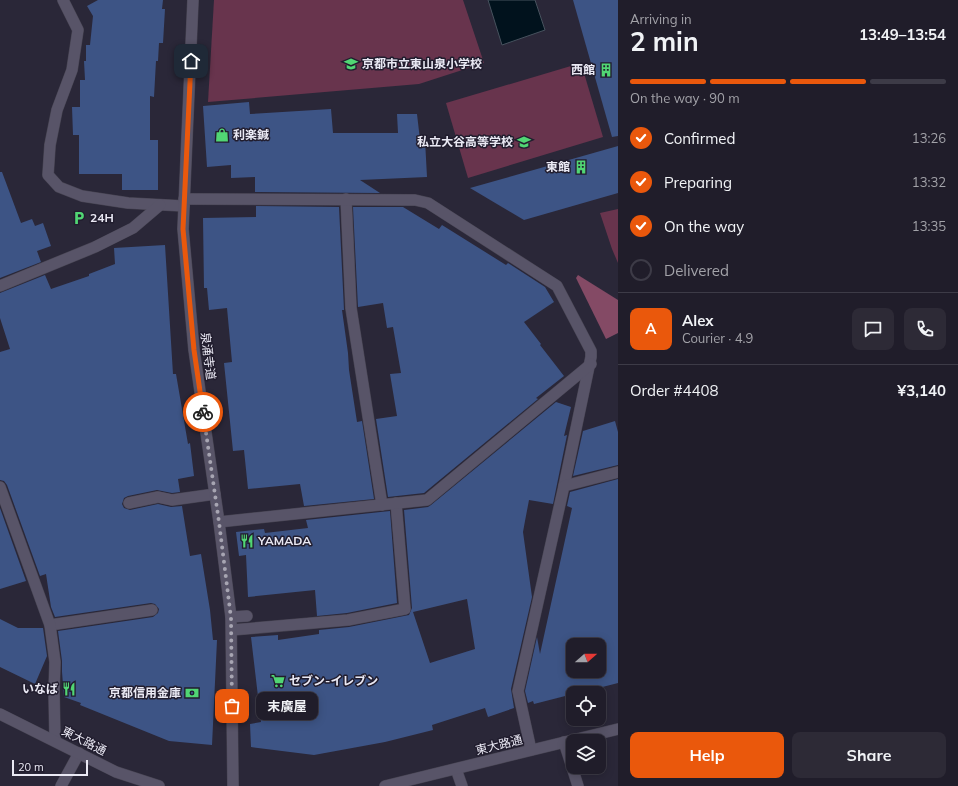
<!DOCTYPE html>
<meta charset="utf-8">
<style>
:root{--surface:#201d2a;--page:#2d2a36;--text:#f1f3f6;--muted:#a2a2a8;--line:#3d3b47;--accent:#ea580c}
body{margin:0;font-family:Mulish,"Noto Sans JP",sans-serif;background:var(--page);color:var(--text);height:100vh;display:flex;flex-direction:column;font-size:15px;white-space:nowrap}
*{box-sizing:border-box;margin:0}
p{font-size:13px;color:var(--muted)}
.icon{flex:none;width:22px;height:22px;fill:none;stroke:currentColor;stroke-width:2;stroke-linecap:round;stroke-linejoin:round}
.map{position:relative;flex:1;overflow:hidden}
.sheet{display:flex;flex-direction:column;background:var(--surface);width:340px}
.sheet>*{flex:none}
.needle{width:26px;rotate:69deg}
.tools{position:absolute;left:566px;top:638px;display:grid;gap:8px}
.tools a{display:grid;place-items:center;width:40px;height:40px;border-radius:8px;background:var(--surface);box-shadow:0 2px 10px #0003,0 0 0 1px var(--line);font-size:20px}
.scale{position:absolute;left:12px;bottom:10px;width:76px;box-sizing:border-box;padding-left:4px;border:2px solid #eae9f4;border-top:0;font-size:11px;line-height:14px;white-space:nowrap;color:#eae9f4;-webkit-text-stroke:3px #211d2e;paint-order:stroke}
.pin{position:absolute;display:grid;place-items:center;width:34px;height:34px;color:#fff;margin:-17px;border-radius:8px;box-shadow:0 2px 6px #0006}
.courier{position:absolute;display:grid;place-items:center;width:40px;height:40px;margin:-20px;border:3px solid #ea580c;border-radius:50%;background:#fff;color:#222;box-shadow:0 1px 5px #0007}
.bubble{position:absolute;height:28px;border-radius:8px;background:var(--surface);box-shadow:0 2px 10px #0003,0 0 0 1px var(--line);font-size:13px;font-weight:700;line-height:28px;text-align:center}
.headline em{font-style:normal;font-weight:700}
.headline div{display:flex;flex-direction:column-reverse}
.headline{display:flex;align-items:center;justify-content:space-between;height:68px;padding:0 12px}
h1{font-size:26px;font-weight:700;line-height:30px}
.bar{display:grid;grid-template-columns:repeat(4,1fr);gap:6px 4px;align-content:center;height:48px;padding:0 12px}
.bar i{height:5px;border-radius:3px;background:var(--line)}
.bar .on{background:var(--accent)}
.bar p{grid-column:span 4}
.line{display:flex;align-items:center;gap:10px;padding:0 12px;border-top:1px solid var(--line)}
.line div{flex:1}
.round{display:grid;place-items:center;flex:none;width:42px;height:42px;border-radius:8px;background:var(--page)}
ol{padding:0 12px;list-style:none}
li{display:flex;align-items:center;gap:12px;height:44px}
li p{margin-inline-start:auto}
li .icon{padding:4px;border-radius:50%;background:var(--accent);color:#fff;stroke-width:4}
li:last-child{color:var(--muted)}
li i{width:22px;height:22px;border:2px solid var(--line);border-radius:50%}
.primary-button{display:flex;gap:8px;margin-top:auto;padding:8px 12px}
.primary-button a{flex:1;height:46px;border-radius:8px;background:var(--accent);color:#fff;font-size:16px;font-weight:700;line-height:46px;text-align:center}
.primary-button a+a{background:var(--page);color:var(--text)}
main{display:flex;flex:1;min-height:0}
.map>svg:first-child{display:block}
.green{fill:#68344d}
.forest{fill:#844a65}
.water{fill:#01121d;stroke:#47525e}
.building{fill:#3d5485;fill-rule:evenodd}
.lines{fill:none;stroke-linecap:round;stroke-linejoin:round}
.service-casing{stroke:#474452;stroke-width:12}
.minor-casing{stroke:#474452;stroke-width:12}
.secondary-casing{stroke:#474452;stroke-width:12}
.service{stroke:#585468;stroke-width:11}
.minor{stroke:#585468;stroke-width:11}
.secondary{stroke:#585468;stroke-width:11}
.done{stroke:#a7a5b2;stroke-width:4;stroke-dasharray:0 7.2}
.route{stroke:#ea580c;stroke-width:5}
.labels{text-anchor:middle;stroke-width:3;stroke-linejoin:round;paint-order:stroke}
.poi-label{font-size:12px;font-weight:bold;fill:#eae9f4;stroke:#211d2e;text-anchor:start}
.street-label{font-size:12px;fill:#eae9f4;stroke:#211d2e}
</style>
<main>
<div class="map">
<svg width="618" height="786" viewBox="0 0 618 786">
<rect width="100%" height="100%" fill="#2a2738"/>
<g class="green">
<path d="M 214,0 L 463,0 L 484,63 L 419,84 L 208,102 Z"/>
<path d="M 581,63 L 603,137 L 468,178 L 446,103 Z"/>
<path d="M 618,209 L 618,263 L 612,249 L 600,213 Z"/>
</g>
<path class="forest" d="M 578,275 L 618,300 L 618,333 L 606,339 L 576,278 Z"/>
<path class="water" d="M 488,0 L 535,0 L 545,30 L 502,45 Z"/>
<g class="building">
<path d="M 98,0 L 163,0 L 162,9 L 165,9 L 163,43 L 159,43 L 158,61 L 156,61 L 154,97 L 150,96 L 150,140 L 158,140 L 158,190 L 122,190 L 122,174 L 79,174 L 79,135 L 73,135 L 72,107 L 80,107 L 80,80 L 85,80 L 84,61 L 86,61 L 86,45 L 90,45 L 93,16 L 87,6 Z"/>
<path d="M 573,0 L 618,0 L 618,136 L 612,137 Z"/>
<path d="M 249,102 L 250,114 L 331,109 L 333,133 L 398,133 L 397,114 L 417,114 L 420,140 L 425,140 L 427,177 L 360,180 L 380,193 L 255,192 L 255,177 L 231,178 L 231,165 L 207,167 L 203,106 Z"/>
<path d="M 618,146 L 618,193 L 524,220 L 470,188 Z"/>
<path d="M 0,172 L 2,172 L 21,223 L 32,219 L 35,226 L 43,223 L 51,246 L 37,251 L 41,262 L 0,278 Z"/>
<path d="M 256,206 L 339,207 L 344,310 L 342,310 L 348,353 L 349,370 L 357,422 L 362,421 L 374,499 L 304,506 L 300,484 L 248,489 L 244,450 L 233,451 L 224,363 L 232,362 L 227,308 L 209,310 L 207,288 L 204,288 L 203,218 L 256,217 Z"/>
<path d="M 353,207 L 403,207 L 439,229 L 442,225 L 506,265 L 508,263 L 545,287 L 554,302 L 524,322 L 541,344 L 540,345 L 564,376 L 536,398 L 538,399 L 424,493 L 388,497 L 376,419 L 397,416 L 390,374 L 401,373 L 393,327 L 387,328 L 383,303 L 358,307 Z"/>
<path d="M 165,245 L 173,374 L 176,374 L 188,444 L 190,443 L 194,476 L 178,479 L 180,492 L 172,493 L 157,490 L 128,496 L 124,498 L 122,504 L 124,508 L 130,510 L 158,504 L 171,507 L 182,506 L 190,556 L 201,554 L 210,610 L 213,640 L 217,640 L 212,745 L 169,741 L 80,705 L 81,703 L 64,697 L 62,672 L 62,661 L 58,631 L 153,617 L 158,613 L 159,609 L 155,604 L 151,603 L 55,617 L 51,607 L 46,574 L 40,576 L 7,485 L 4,481 L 0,480 L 0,352 L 10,349 L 0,318 L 0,293 L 45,275 L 51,289 L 89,276 L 89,274 L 115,264 L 114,248 Z"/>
<path d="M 556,402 L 571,407 L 564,436 L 567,435 L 553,504 L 529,500 L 525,521 L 523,532 L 532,597 L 511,689 L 514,708 L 488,717 L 485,708 L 432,725 L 433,730 L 385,742 L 314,755 L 251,747 L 250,724 L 261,722 L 251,637 L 278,635 L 278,640 L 319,634 L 319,630 L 349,627 L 409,615 L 412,608 L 404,510 L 428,507 L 431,505 ZM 467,599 L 475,649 L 430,663 L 413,612 Z"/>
<path d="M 615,421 L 618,432 L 618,465 L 573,476 L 583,431 Z"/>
<path d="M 618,479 L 618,683 L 579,693 L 573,693 L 573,694 L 534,704 L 533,701 L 528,703 L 525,691 L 537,637 L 540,654 L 572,508 L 567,506 L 570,492 ZM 573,645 L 599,645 L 599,671 L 573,671 Z"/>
<path d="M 0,508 L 26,581 L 0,589 Z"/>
<path d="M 390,511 L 397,603 L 347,613 L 317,616 L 315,590 L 248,597 L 246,555 L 239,556 L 236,532 L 264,529 L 265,533 L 308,528 L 306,520 Z"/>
<path d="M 0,619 L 18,628 L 43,628 L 47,656 L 35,684 L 0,667 Z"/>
</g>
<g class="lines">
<g class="service-casing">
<g id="service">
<path d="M 346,199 L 351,308 L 382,505"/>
<path d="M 129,503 L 158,497 L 172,500 L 215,494"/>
<path d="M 231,617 L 247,616"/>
<path d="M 50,625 L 152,610"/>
<path d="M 232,630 L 348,620 L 405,609 L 396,503"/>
<path d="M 456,769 L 462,786"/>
<path d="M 61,786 L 79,753"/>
</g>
</g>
<g class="minor-casing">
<g id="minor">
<path d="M 63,0 L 78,30 L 72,70 L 57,110 L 50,145 L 48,175 L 59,187 L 82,196 L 128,203 L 184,206"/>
<path d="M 193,0 L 183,229 L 194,350 L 219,522 L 231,617 L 233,786"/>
<path d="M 184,199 L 415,200 L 428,203 L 557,286 L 591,351 L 591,357 L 564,486"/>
<path d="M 0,286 L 95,247 L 133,228 L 160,205"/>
<path d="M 0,487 L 50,625 L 55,662 L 54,691 L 55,741"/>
<path d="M 219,522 L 427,500 L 591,364"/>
<path d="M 564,742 L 578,786"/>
<path d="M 531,750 L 518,691 L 564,486 L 618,472"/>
</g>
</g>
<g class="secondary-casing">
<g id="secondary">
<path d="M 0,714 L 116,772 L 159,786"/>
<path d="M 385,786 L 618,729"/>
</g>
</g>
<use href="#service" class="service"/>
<use href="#minor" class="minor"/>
<use href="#secondary" class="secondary"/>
</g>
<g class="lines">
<path class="done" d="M 203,412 L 219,522 L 231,618 L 232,706"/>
<path class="route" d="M 191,61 L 183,229 L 194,350 L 203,412"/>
</g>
<defs>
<g id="school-bare" transform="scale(1.08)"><path d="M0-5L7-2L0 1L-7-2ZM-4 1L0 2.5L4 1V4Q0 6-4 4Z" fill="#51d674" stroke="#211d2e" stroke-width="2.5" paint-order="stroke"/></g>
<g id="building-bare" transform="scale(1.08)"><path d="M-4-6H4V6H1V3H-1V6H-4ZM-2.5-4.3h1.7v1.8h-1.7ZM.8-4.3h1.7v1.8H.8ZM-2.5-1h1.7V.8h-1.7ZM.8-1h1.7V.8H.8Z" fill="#51d674" stroke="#211d2e" stroke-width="2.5" paint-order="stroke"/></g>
<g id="shop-bare" transform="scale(1.08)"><path d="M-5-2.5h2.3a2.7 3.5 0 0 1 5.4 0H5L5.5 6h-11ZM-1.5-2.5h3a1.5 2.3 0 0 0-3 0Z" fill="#51d674" stroke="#211d2e" stroke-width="2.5" paint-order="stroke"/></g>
<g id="parking-bare" transform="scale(1.08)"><path d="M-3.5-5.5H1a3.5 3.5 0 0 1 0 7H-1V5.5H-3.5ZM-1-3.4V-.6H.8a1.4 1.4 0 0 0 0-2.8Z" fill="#51d674" stroke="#211d2e" stroke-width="2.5" paint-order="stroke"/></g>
<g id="restaurant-bare" transform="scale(1.08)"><path d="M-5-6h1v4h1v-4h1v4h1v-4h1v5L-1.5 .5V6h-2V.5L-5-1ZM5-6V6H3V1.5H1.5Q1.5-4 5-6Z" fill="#51d674" stroke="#211d2e" stroke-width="2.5" paint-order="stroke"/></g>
<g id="supermarket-bare" transform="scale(1.08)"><path d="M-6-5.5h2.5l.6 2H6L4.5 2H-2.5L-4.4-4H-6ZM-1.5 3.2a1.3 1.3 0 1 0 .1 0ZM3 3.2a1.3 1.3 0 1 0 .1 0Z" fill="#51d674" stroke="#211d2e" stroke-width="2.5" paint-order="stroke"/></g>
<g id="bank-bare" transform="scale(1.08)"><path d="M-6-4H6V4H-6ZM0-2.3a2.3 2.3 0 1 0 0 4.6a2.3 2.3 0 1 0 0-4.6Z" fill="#51d674" stroke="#211d2e" stroke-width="2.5" paint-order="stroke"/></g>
</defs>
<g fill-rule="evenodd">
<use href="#school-bare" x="351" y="64"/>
<use href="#building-bare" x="606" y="70"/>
<use href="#shop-bare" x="222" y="135"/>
<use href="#school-bare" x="524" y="142"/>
<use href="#building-bare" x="581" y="167"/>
<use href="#parking-bare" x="79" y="218"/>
<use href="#restaurant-bare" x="247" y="541"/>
<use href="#supermarket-bare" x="278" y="681"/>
<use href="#restaurant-bare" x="69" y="689"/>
<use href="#bank-bare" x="192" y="693"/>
</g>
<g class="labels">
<g class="poi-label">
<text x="362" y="68">京都市立東山泉小学校</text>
<text x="595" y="74" text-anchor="end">西館</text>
<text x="233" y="139">利楽鍼</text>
<text x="513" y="146" text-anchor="end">私立大谷高等学校</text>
<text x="570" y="171" text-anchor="end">東館</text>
<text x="90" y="222">24H</text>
<text x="258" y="545">YAMADA</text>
<text x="289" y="685">セブン-イレブン</text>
<text x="58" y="693" text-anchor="end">いなば</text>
<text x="181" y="697" text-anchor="end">京都信用金庫</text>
</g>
<g class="street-label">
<text transform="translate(208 356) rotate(83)" y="4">泉涌寺道</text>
<text transform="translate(84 741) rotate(27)" y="4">東大路通</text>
<text transform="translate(499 745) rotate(-14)" y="4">東大路通</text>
</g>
</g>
</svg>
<div class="tools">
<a><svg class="needle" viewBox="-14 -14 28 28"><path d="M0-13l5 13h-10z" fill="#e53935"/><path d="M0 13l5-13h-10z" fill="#a2a2a8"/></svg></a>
<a><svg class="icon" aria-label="locate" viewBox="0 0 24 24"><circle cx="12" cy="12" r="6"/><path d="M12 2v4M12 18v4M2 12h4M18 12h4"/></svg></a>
<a><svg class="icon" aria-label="layers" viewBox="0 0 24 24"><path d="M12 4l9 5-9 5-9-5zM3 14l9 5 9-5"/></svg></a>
</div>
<div class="scale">20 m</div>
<div class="pin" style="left:232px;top:706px;background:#ea580c"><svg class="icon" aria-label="bag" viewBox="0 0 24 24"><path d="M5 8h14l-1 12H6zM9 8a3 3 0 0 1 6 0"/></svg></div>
<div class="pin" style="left:191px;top:61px;background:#1f2937"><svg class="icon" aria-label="home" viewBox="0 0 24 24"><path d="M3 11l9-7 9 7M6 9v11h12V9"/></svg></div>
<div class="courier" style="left:203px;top:412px"><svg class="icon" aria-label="bike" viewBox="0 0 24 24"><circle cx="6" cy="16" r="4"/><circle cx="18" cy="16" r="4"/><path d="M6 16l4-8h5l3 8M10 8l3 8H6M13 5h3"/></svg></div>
<div class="bubble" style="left:256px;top:692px;width:62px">末廣屋</div>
</div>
<section class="sheet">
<div class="headline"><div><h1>2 min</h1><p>Arriving in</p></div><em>13:49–13:54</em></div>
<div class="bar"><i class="on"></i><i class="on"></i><i class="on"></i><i></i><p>On the way · 90 m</p></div>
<ol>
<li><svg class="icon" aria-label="check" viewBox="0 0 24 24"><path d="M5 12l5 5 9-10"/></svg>Confirmed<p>13:26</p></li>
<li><svg class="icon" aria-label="check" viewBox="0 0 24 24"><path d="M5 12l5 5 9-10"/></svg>Preparing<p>13:32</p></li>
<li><svg class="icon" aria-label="check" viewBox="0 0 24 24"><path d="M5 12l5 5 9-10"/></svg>On the way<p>13:35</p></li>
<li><i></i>Delivered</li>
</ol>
<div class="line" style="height:72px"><b class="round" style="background:var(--accent);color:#fff">A</b><div><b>Alex</b><p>Courier · 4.9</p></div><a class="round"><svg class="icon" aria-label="chat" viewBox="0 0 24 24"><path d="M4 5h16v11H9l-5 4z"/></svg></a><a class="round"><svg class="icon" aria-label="phone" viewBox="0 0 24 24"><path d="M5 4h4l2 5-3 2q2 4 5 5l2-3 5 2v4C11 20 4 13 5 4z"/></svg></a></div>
<div class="line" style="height:52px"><div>Order #4408</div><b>¥3,140</b></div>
<div class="primary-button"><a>Help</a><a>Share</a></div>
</section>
</main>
